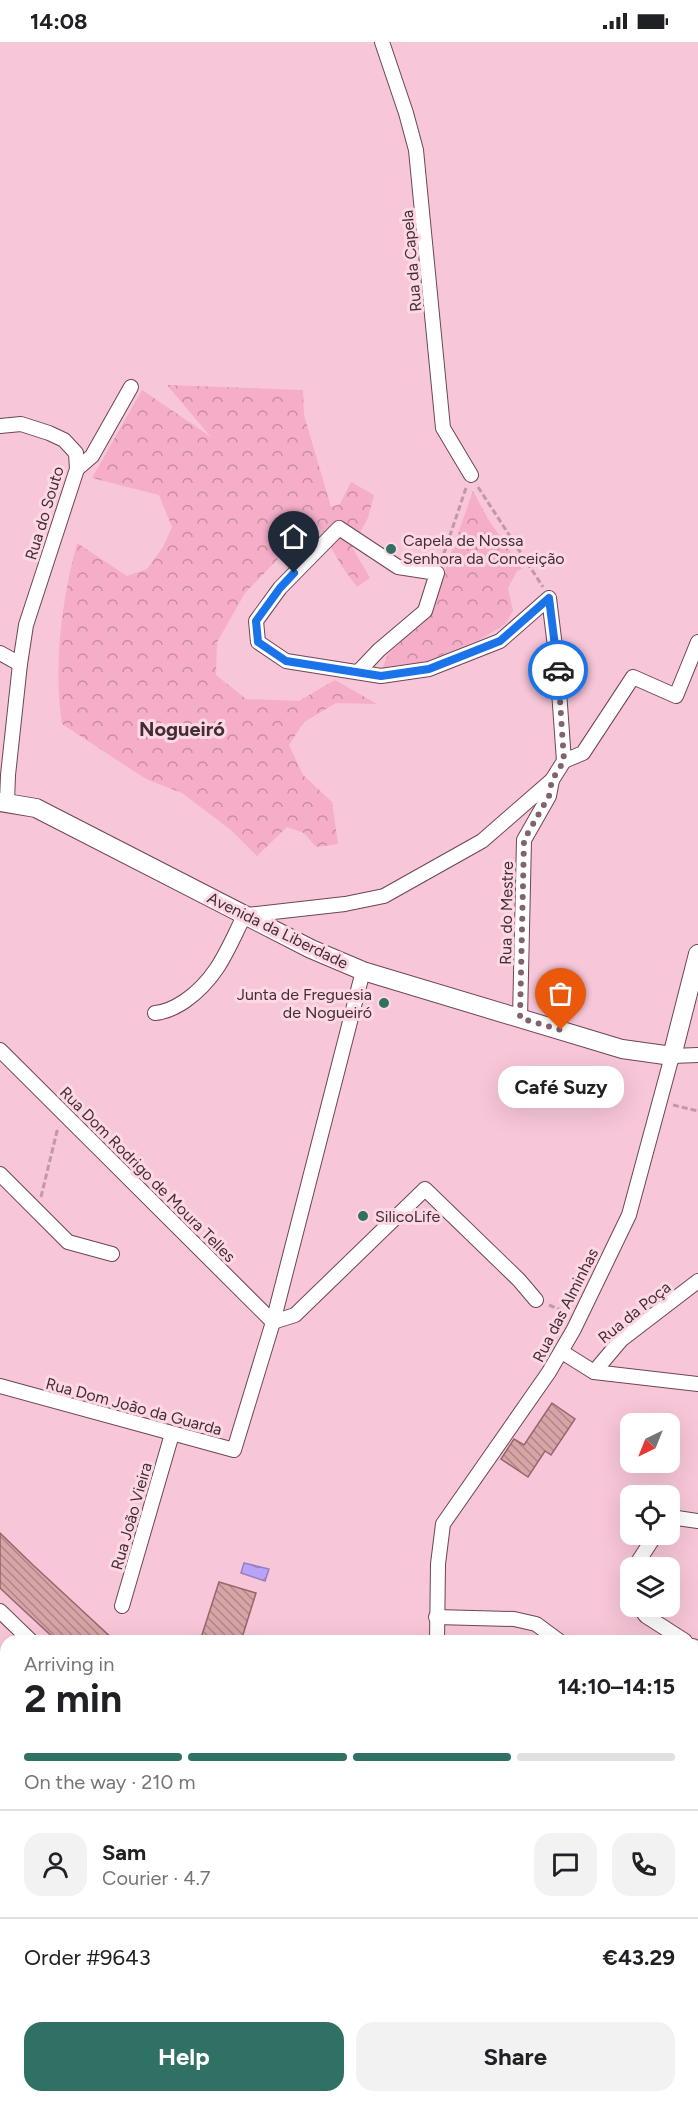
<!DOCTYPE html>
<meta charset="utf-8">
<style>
:root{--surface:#fff;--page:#f2f2f2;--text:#202124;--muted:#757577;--line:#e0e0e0;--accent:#2f7162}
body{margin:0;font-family:Figtree,sans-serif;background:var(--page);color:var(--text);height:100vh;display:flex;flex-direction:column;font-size:22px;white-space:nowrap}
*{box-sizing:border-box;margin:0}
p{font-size:20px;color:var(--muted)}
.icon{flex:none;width:33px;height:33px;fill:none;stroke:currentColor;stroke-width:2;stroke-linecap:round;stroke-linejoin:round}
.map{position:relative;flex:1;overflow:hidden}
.panel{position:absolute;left:0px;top:1593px;width:699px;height:468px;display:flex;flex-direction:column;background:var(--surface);border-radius:18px 18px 0 0;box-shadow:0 6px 24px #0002}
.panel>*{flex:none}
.needle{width:39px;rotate:223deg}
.buttons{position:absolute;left:620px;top:1371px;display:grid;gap:12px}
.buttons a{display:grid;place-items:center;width:60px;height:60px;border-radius:12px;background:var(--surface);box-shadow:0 6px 24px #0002;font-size:30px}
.pin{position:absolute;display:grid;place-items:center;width:51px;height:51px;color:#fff;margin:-62px -26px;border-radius:50% 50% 50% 0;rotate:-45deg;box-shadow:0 0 6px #0007}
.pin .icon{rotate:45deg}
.courier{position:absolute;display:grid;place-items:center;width:60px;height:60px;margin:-30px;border:4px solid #1a73e8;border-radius:50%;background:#fff;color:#222;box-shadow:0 2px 8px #0007}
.bubble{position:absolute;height:42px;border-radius:18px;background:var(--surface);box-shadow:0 6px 24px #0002;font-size:20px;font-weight:700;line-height:42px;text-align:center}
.overview em{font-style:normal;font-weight:700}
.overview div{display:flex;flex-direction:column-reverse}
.overview{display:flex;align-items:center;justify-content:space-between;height:102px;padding:0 24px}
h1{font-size:39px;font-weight:700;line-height:45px}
.bar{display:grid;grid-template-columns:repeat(4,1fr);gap:9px 6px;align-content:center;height:72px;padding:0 24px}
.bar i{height:8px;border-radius:4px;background:var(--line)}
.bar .active{background:var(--accent)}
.bar p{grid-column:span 4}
.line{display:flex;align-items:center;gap:15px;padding:0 24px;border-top:2px solid var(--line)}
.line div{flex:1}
.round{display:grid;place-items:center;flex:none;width:63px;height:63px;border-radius:18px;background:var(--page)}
.action{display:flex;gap:12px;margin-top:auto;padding:12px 24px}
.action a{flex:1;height:69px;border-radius:18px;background:var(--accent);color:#fff;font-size:24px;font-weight:700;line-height:69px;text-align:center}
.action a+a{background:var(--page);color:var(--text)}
.status{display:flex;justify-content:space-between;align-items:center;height:42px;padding:0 30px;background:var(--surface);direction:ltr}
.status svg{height:16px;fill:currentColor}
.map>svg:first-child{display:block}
.grass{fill:#f5adc8}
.forest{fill:url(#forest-crowns)}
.water{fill:url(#water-waves);stroke:#9580be;stroke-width:1.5}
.building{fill:url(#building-back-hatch);stroke:#95676a;stroke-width:1.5}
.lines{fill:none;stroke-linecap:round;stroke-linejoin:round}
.street-casing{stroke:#6e4555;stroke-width:16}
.secondary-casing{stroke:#6e4555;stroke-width:20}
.path{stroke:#c098a7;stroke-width:3;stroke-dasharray:6 3;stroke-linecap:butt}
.street{stroke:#fff;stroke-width:14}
.secondary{stroke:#fff;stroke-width:18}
.done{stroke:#81636d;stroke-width:6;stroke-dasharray:0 10.8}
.route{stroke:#1a73e8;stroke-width:8}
.poi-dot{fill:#2f7162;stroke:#fed7e4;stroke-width:2}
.labels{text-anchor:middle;stroke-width:6;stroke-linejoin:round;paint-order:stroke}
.street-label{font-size:16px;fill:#412e34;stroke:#fed7e4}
.poi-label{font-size:16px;fill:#412e34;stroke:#fed7e4;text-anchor:start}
.quarter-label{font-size:20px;font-weight:bold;fill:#412e34;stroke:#fed7e4}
</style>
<div class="status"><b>14:08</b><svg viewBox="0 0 49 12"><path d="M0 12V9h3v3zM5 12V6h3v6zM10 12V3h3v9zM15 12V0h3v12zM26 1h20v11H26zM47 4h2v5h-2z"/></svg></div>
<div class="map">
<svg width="698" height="2061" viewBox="0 0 698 2061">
<defs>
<pattern id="forest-crowns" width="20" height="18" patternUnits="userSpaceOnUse" patternTransform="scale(1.5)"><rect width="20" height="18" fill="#f5adc8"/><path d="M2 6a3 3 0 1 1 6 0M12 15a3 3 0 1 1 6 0" fill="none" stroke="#c88da3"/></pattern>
<pattern id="water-waves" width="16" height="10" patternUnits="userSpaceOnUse" patternTransform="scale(1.5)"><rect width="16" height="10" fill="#b9a3f9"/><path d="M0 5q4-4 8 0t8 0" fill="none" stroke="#9885ca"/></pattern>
<pattern id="building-back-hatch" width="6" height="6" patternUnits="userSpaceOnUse" patternTransform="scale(1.5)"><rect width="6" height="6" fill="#d7a4a7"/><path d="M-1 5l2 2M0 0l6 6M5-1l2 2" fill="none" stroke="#b08689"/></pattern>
</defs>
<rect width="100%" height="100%" fill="#f7c6d8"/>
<path class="grass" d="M 693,2036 L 698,2038 L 698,2061 L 664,2061 L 663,2055 L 693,2055 Z"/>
<g class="forest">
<path d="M 167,343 L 303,348 L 304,373 L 331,465 L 340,462 L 351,440 L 374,453 L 368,476 L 352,505 L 370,536 L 357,545 L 341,523 L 319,484 L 301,493 L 245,551 L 217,600 L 216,633 L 246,657 L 299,659 L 335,638 L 377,662 L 336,661 L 304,680 L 289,703 L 303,733 L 332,760 L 338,802 L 316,805 L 304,791 L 287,785 L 257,814 L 231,788 L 182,751 L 146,737 L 62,682 C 53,622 62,558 77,501 L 127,534 L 147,527 L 163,505 L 172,485 L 159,453 L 92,436 L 142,348 L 211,395 Z"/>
<path d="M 473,449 L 488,477 L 522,527 L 517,529 L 508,546 L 513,569 L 505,582 L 481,597 L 422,621 L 382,627 L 388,612 L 420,582 L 434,566 L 442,537 Z"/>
</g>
<path class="water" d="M 244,1521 L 269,1527 L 265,1539 L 241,1531 Z"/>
<g class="building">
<path d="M 552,1361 L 575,1377 L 551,1413 L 545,1409 L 528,1435 L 501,1417 L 514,1397 L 524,1403 Z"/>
<path d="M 0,1491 L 33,1523 L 115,1599 L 57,1599 L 17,1562 L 0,1546 Z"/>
<path d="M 219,1540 L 256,1551 L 241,1599 L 200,1599 Z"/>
</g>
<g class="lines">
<g class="street-casing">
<g id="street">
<path d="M 382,0 L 406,71 L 416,108 L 443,386 L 471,433"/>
<path d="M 0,384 L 21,382 L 49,391 L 64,398 L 76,411 L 77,427 L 26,583 L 20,622 L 8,733 L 7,760"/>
<path d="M 77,427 L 92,414 L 131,345"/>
<path d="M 0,611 L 20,622"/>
<path d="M 564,719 L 583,711 L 633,635 L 676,654 L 698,600"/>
<path d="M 247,873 L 345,862 L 384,854 L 482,799 L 552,738 L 564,719 L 557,621 L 549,556 L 500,599 L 429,627 L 381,634 L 286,619 L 258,600 L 256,579 L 280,546 L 339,486 L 398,525 L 437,531 L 425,569 L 379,608 L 358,630"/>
<path d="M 155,971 C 167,970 176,965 185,959 C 218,936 228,906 245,872"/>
<path d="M 520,976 L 524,798 L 549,754 L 552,738"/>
<path d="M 0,1008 L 273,1280"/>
<path d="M 0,1132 L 68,1200 L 112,1212"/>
<path d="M 273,1280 L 295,1273 L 425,1147 L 519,1238 L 536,1258"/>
<path d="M 562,1310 L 594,1330 L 698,1342"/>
<path d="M 594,1330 L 621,1298 L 698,1239"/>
<path d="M 0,1344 L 234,1408 L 273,1280 L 363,929"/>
<path d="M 669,1481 L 677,1476 L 698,1479"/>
<path d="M 634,1526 L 656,1492"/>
<path d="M 122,1564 L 172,1392"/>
<path d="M 638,1564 L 646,1574 L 685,1599"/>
<path d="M 0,1569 L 31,1599"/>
<path d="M 436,1575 L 514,1577 L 536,1582 L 559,1599"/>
<path d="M 437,1599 L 438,1522 L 443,1482 L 549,1330 L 574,1287 L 629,1173 L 672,1014 L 698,1013"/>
<path d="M 693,1604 L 698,1608"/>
<path d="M 0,1707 L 6,1713"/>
<path d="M 693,2032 L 698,2034"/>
<path d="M 0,2037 L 6,2043"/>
<path d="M 18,2055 L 24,2061"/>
<path d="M 657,2055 L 657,2061"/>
<path d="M 267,2061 L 276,2055"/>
</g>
</g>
<g class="secondary-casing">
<path id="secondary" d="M 0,760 L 36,766 L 311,907 L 363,929 L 622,1007 L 672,1014 L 698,912"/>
</g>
<g class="path">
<path d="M 478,445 L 543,545"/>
<path d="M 441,520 L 466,446"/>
<path d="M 673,1063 L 698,1069"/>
<path d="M 41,1155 L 58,1085"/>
<path d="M 549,1263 L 568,1271"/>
</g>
<use href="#street" class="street"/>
<use href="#secondary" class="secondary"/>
</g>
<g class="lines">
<path class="done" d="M 558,628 L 564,719 L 552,738 L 549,754 L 524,798 L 520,976 L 561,988"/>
<path class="route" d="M 294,531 L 280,546 L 256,579 L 258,600 L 286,619 L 381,634 L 429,627 L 500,599 L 549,556 L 558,628"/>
</g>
<g class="poi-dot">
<circle cx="391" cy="507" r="6"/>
<circle cx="384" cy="961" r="6"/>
<circle cx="363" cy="1174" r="6"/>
</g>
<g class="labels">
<g class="street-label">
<text transform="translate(411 219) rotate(-95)" y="6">Rua da Capela</text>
<text transform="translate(44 471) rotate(-73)" y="6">Rua do Souto</text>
<text transform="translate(506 871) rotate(-89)" y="6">Rua do Mestre</text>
<text transform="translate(278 888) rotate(26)" y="6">Avenida da Liberdade</text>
<text transform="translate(148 1132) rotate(45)" y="6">Rua Dom Rodrigo de Moura Telles</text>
<text transform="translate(565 1263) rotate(-63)" y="6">Rua das Alminhas</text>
<text transform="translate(634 1270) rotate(-39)" y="6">Rua da Poça</text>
<text transform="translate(134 1364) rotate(15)" y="6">Rua Dom João da Guarda</text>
<text transform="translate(131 1474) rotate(-74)" y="6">Rua João Vieira</text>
</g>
<g class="poi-label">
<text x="403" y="504">Capela de Nossa<tspan x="403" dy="18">Senhora da Conceição</tspan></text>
<text x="372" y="958" text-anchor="end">Junta de Freguesia<tspan x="372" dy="18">de Nogueiró</tspan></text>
<text x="375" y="1180">SilicoLife</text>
</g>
<g class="quarter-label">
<text x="182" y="694">Nogueiró</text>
</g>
</g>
</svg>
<div class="buttons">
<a><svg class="needle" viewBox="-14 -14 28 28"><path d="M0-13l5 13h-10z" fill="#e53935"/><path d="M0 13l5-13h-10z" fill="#757577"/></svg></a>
<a><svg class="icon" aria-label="locate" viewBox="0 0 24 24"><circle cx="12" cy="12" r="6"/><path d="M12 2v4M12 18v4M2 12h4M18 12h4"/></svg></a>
<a><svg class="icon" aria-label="layers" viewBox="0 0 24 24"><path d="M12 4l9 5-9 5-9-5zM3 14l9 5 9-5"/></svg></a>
</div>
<div class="pin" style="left:561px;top:988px;background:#ea580c"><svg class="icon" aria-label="bag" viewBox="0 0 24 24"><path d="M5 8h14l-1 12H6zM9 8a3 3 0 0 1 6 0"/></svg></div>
<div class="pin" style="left:294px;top:531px;background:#1f2937"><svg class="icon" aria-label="home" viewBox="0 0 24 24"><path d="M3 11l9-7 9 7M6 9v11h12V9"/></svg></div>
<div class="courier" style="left:558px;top:628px"><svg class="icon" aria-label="car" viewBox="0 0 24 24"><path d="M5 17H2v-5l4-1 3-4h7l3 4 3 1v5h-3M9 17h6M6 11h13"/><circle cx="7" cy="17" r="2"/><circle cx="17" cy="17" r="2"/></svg></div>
<div class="bubble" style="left:498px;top:1024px;width:126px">Café Suzy</div>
<section class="panel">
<div class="overview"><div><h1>2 min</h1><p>Arriving in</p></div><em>14:10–14:15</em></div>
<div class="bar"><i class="active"></i><i class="active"></i><i class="active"></i><i></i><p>On the way · 210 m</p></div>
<div class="line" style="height:108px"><a class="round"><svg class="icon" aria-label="person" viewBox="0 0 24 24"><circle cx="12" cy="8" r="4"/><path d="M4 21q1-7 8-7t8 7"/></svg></a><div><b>Sam</b><p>Courier · 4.7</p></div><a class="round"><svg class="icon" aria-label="chat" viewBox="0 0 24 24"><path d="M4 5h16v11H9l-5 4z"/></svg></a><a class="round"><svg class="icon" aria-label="phone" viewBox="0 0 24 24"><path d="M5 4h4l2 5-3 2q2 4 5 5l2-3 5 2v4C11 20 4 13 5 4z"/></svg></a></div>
<div class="line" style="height:78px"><div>Order #9643</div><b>€43.29</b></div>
<div class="action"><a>Help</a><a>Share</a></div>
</section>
</div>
